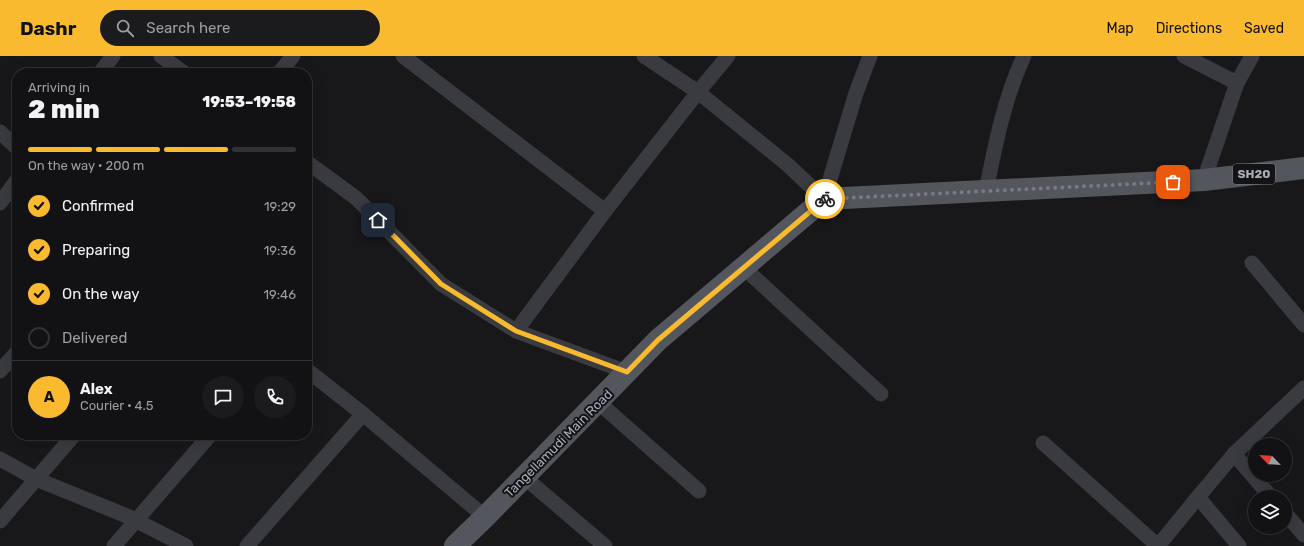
<!DOCTYPE html>
<meta charset="utf-8">
<style>
:root{--surface:#121214;--page:#1b1b1d;--text:#f1f3f6;--muted:#9c9ea0;--line:#313234;--accent:#faba30}
body{margin:0;font-family:Rubik,sans-serif;background:var(--page);color:var(--text);height:100vh;display:flex;flex-direction:column;font-size:15px;white-space:nowrap}
*{box-sizing:border-box;margin:0}
p{font-size:13px;color:var(--muted)}
.icon{flex:none;width:22px;height:22px;fill:none;stroke:currentColor;stroke-width:2;stroke-linecap:round;stroke-linejoin:round}
.map{position:relative;flex:1;overflow:hidden}
.drawer{position:absolute;left:12px;top:12px;width:300px;height:372px;display:flex;flex-direction:column;background:var(--surface);border-radius:16px;box-shadow:0 4px 16px #0002,0 0 0 1px var(--line)}
.drawer>*{flex:none}
.needle{width:26px;rotate:295deg}
.tools{position:absolute;left:1248px;top:382px;display:grid;gap:8px}
.tools a{display:grid;place-items:center;width:44px;height:44px;border-radius:50%;background:var(--surface);box-shadow:0 4px 16px #0002,0 0 0 1px var(--line);font-size:20px}
.pin{position:absolute;display:grid;place-items:center;width:34px;height:34px;color:#fff;margin:-17px;border-radius:8px;box-shadow:0 2px 6px #0006}
.courier{position:absolute;display:grid;place-items:center;width:40px;height:40px;margin:-20px;border:3px solid #faba30;border-radius:50%;background:#fff;color:#222;box-shadow:0 1px 5px #0007}
.headline em{font-style:normal;font-weight:800}
.headline div{display:flex;flex-direction:column-reverse}
.headline{display:flex;align-items:center;justify-content:space-between;height:68px;padding:0 16px}
h1{font-size:26px;font-weight:800;line-height:30px}
.bar{display:grid;grid-template-columns:repeat(4,1fr);gap:6px 4px;align-content:center;height:48px;padding:0 16px}
.bar i{height:5px;border-radius:3px;background:var(--line)}
.bar .current{background:var(--accent)}
.bar p{grid-column:span 4}
.line{display:flex;align-items:center;gap:10px;padding:0 16px;border-top:1px solid var(--line)}
.line div{flex:1}
.round{display:grid;place-items:center;flex:none;width:42px;height:42px;border-radius:21px;background:var(--page)}
ol{padding:0 16px;list-style:none}
li{display:flex;align-items:center;gap:12px;height:44px}
li p{margin-inline-start:auto}
li .icon{padding:4px;border-radius:50%;background:var(--accent);color:#111;stroke-width:4}
li:last-child{color:var(--muted)}
li i{width:22px;height:22px;border:2px solid var(--line);border-radius:50%}
header{display:flex;align-items:center;gap:24px;box-sizing:border-box;height:56px;padding:0 20px;background:var(--accent);color:#111}
header strong{font-size:19px}
nav{display:flex;gap:22px;margin-inline-start:auto;font-size:14px}
.search{width:280px;height:36px;background:var(--page);display:flex;align-items:center;gap:10px;box-sizing:border-box;padding:0 14px;border-radius:22px;color:var(--muted);font-size:15px}
.map>svg:first-child{display:block}
.lines{fill:none;stroke-linecap:round;stroke-linejoin:round}
.minor{stroke:#3a3b41;stroke-width:15}
.primary{stroke:#54565e;stroke-width:22}
.done{stroke:#767a82;stroke-width:4;stroke-dasharray:0 7.2}
.route{stroke:#faba30;stroke-width:5}
.labels{text-anchor:middle;stroke-width:4;stroke-linejoin:round;paint-order:stroke}
.shield{fill:#131315;stroke:#7c8088;stroke-width:1}
.shield-label{font-size:12px;font-weight:bold;fill:#a9aeba}
.street-label{font-size:13px;fill:#a9aeba;stroke:#131315}
</style>
<header>
<strong>Dashr</strong>
<div class="search"><svg class="icon" aria-label="search" viewBox="0 0 24 24"><circle cx="10" cy="10" r="6"/><path d="M15 15l6 6"/></svg>Search here</div>
<nav><a>Map</a><a>Directions</a><a>Saved</a></nav>
</header>
<div class="map">
<svg width="1304" height="490" viewBox="0 0 1304 490">
<rect width="100%" height="100%" fill="#18181a"/>
<g class="lines">
<g class="minor">
<path d="M 161,0 L 184,17"/>
<path d="M 403,0 L 605,155"/>
<path d="M 728,0 L 698,36 L 788,109 L 824,143 L 856,37 L 870,0"/>
<path d="M 1184,0 L 1237,27"/>
<path d="M 100,17 L 113,0"/>
<path d="M 279,17 L 293,0"/>
<path d="M 0,76 L 17,92"/>
<path d="M 307,106 L 356,142 L 441,228 L 516,275 L 627,316"/>
<path d="M 1204,124 L 1237,27 L 1252,0"/>
<path d="M 986,135 C 995,90 1004,43 1024,0"/>
<path d="M 0,147 L 17,124"/>
<path d="M 1252,207 L 1304,269"/>
<path d="M 744,212 L 881,338"/>
<path d="M 516,275 L 605,155 L 698,36 L 644,0"/>
<path d="M 307,314 L 363,358 L 485,461"/>
<path d="M 0,315 L 17,296"/>
<path d="M 598,346 L 699,435"/>
<path d="M 1043,387 L 1158,490"/>
<path d="M 1234,398 L 1271,441"/>
<path d="M 0,403 L 36,423 L 127,460 L 186,490"/>
<path d="M 524,421 L 605,490"/>
<path d="M 1198,441 L 1239,490"/>
<path d="M 1285,457 L 1304,479"/>
<path d="M 0,465 L 74,379"/>
<path d="M 114,490 L 210,379"/>
<path d="M 247,490 L 363,358"/>
<path d="M 1158,490 L 1198,441 L 1234,398 L 1304,332"/>
</g>
<path class="primary" d="M 455,490 L 485,461 L 658,284 L 824,143 L 1204,124 L 1304,112"/>
</g>
<g class="lines">
<path class="done" d="M 825,143 L 1173,126"/>
<path class="route" d="M 378,164 L 441,228 L 516,275 L 627,316 L 658,284 L 825,143"/>
</g>
<g class="labels">
<rect class="shield" x="1233" y="108" width="42" height="20" rx="3"/>
<g class="shield-label">
<text x="1254" y="122">SH20</text>
</g>
<g class="street-label">
<text transform="translate(558 387) rotate(-45)" y="5">Tangellamudi Main Road</text>
</g>
</g>
</svg>
<div class="tools">
<a><svg class="needle" viewBox="-14 -14 28 28"><path d="M0-13l5 13h-10z" fill="#e53935"/><path d="M0 13l5-13h-10z" fill="#9c9ea0"/></svg></a>
<a><svg class="icon" aria-label="layers" viewBox="0 0 24 24"><path d="M12 4l9 5-9 5-9-5zM3 14l9 5 9-5"/></svg></a>
</div>
<div class="pin" style="left:1173px;top:126px;background:#ea580c"><svg class="icon" aria-label="bag" viewBox="0 0 24 24"><path d="M5 8h14l-1 12H6zM9 8a3 3 0 0 1 6 0"/></svg></div>
<div class="pin" style="left:378px;top:164px;background:#1f2937"><svg class="icon" aria-label="home" viewBox="0 0 24 24"><path d="M3 11l9-7 9 7M6 9v11h12V9"/></svg></div>
<div class="courier" style="left:825px;top:143px"><svg class="icon" aria-label="bike" viewBox="0 0 24 24"><circle cx="6" cy="16" r="4"/><circle cx="18" cy="16" r="4"/><path d="M6 16l4-8h5l3 8M10 8l3 8H6M13 5h3"/></svg></div>
<section class="drawer">
<div class="headline"><div><h1>2 min</h1><p>Arriving in</p></div><em>19:53–19:58</em></div>
<div class="bar"><i class="current"></i><i class="current"></i><i class="current"></i><i></i><p>On the way · 200 m</p></div>
<ol>
<li><svg class="icon" aria-label="check" viewBox="0 0 24 24"><path d="M5 12l5 5 9-10"/></svg>Confirmed<p>19:29</p></li>
<li><svg class="icon" aria-label="check" viewBox="0 0 24 24"><path d="M5 12l5 5 9-10"/></svg>Preparing<p>19:36</p></li>
<li><svg class="icon" aria-label="check" viewBox="0 0 24 24"><path d="M5 12l5 5 9-10"/></svg>On the way<p>19:46</p></li>
<li><i></i>Delivered</li>
</ol>
<div class="line" style="height:72px"><b class="round" style="background:var(--accent);color:#111">A</b><div><b>Alex</b><p>Courier · 4.5</p></div><a class="round"><svg class="icon" aria-label="chat" viewBox="0 0 24 24"><path d="M4 5h16v11H9l-5 4z"/></svg></a><a class="round"><svg class="icon" aria-label="phone" viewBox="0 0 24 24"><path d="M5 4h4l2 5-3 2q2 4 5 5l2-3 5 2v4C11 20 4 13 5 4z"/></svg></a></div>
</section>
</div>
